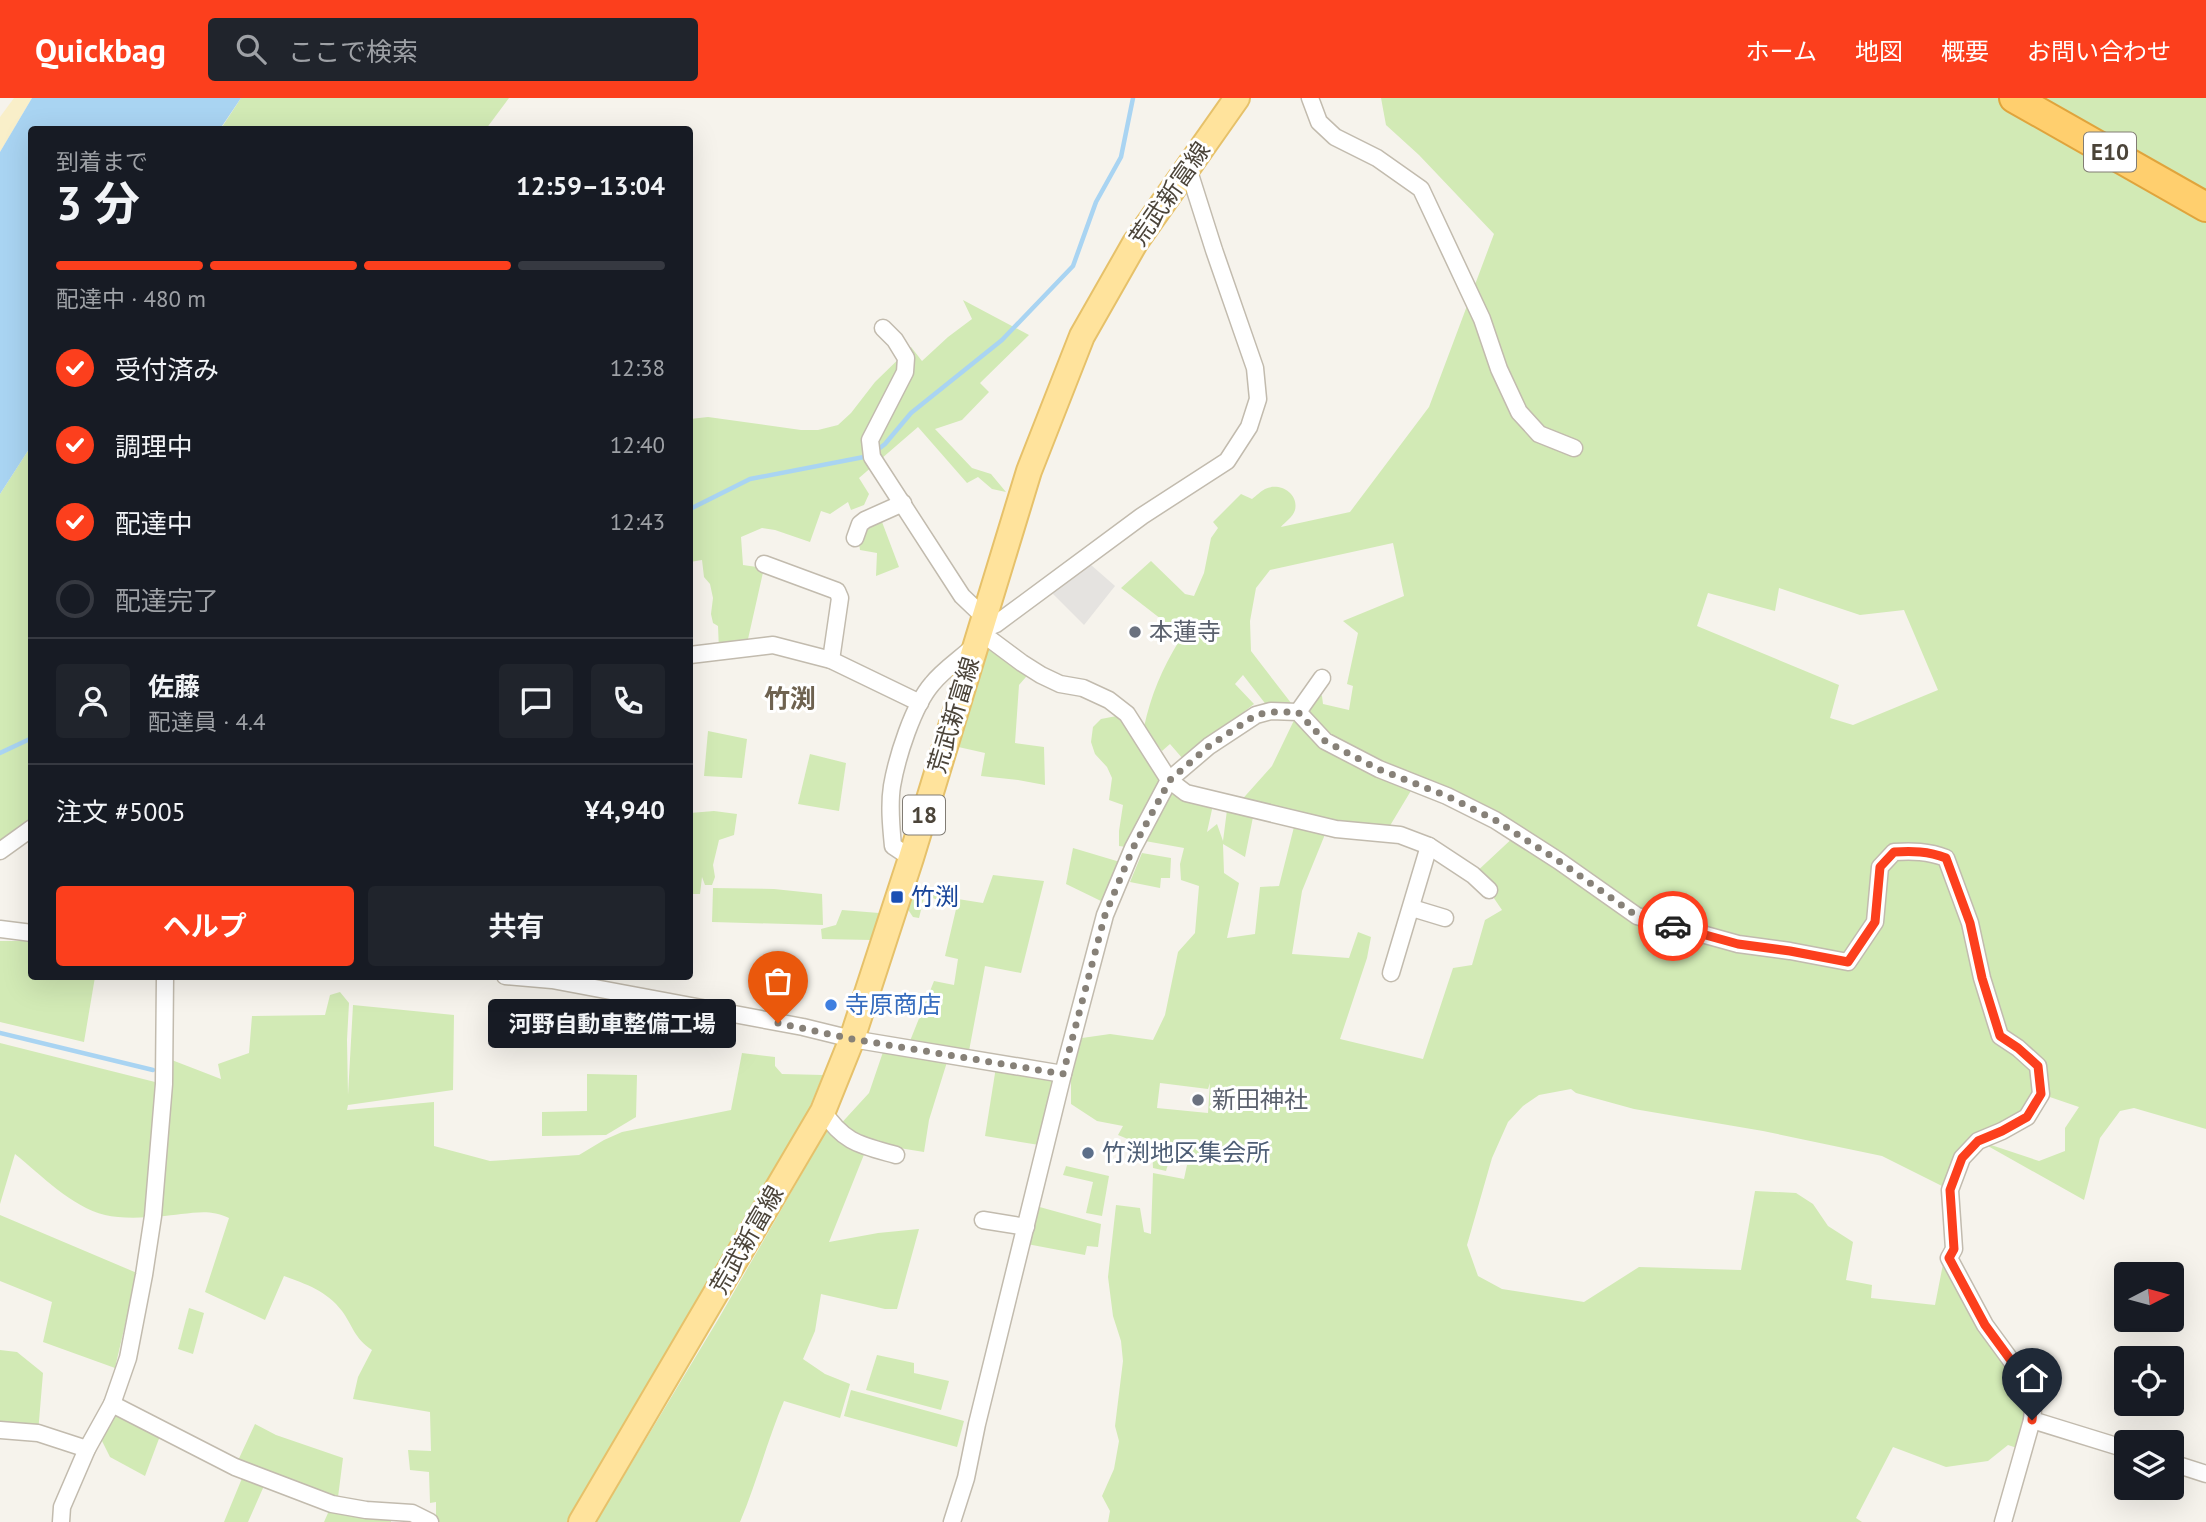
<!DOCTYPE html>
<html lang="ja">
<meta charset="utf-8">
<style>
:root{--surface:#171b24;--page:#20242c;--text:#f1f3f6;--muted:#9ea1a6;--line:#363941;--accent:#fc3f1d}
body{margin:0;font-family:"PT Sans","Noto Sans JP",sans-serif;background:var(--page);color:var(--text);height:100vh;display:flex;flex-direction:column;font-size:26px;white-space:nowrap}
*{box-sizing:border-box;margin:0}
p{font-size:23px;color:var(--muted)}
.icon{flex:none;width:38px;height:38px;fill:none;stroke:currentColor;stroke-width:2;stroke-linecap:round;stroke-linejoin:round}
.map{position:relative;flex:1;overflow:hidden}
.side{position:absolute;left:28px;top:28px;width:665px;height:854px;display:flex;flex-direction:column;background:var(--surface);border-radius:7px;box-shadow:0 7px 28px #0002}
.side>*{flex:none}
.needle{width:46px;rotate:84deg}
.fabs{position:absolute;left:2114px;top:1164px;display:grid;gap:14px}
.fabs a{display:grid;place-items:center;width:70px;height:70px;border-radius:7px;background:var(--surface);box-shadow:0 7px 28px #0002;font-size:35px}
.pin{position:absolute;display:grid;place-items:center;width:60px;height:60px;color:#fff;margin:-72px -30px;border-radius:50% 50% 50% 0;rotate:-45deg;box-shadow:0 0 7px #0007}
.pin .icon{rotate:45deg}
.courier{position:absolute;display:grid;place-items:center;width:70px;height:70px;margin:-35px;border:5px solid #fc3f1d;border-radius:50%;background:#fff;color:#222;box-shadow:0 2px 9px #0007}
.bubble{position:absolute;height:49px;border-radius:7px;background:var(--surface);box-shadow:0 7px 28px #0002;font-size:23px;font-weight:700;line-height:49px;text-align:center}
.overview em{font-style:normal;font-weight:700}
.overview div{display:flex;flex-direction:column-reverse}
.overview{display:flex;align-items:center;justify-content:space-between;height:119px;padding:0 28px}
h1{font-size:46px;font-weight:700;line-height:52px}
.bar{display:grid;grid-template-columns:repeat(4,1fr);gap:10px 7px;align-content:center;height:84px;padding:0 28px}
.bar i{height:9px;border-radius:5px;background:var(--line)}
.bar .active{background:var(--accent)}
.bar p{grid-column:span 4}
.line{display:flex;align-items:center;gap:18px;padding:0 28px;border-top:2px solid var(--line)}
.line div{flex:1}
.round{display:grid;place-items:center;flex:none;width:74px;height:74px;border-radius:7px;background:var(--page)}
ol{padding:0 28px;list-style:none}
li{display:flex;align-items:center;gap:21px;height:77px}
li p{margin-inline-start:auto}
li .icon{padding:7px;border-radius:50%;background:var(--accent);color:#fff;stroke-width:4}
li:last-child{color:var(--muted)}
li i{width:38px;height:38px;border:4px solid var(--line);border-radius:50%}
.cta{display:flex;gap:14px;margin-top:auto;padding:14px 28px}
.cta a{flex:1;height:80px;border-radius:7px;background:var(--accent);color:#fff;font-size:28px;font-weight:700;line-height:80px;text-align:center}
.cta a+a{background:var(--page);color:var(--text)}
header{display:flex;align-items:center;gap:42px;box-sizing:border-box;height:98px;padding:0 35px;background:var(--accent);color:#fff}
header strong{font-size:33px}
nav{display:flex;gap:38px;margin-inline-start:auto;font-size:24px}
.search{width:490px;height:63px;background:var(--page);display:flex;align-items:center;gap:18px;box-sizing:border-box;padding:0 24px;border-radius:7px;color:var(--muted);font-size:26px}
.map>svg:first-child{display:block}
.green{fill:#d2eab5;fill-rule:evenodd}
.sand{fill:#f9efc9}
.parking{fill:#e5e3e0}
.water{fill:#a9d4f2}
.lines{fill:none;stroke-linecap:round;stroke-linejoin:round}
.stream{stroke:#a9d4f2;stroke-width:4.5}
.street-casing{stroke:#c2bbae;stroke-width:19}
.primary-casing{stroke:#e6c16a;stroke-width:28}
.highway-casing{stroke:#e0a43c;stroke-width:32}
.street{stroke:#fff;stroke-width:16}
.primary{stroke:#ffe39c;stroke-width:24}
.highway{stroke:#ffcf6e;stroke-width:28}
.done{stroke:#878178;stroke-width:7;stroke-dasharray:0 12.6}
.route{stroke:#fc3f1d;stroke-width:9}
.worship-dot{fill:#6b7280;stroke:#fff;stroke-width:2.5}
.transit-dot{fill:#1a4fb4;stroke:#fff;stroke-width:2.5}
.shop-dot{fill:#3f7fe0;stroke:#fff;stroke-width:2.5}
.service-dot{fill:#5c6f8a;stroke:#fff;stroke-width:2.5}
.labels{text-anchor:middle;stroke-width:6;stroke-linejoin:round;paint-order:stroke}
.shield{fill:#fff;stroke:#817c74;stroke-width:2}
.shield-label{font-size:23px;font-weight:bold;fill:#4b4439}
.street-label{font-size:24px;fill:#4b4439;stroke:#fff}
.worship-label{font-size:24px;fill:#5b616d;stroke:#fff;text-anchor:start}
.transit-label{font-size:24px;fill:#164399;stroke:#fff;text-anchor:start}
.shop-label{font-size:24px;fill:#366cbe;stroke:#fff;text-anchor:start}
.service-label{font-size:24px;fill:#4e5e75;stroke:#fff;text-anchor:start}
.neighbourhood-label{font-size:26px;font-weight:bold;fill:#6e6250;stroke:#fff}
</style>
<header>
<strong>Quickbag</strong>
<div class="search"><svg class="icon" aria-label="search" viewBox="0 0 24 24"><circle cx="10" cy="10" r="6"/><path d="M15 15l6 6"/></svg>ここで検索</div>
<nav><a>ホーム</a><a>地図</a><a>概要</a><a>お問い合わせ</a></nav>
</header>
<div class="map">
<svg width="2206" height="1424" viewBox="0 0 2206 1424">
<rect width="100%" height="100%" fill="#f6f3ec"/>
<g class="green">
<path d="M 241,0 L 509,0 L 486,31 L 220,32 Z"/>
<path d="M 1381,0 L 2206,0 L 2206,1031 L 2134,1010 L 2120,1013 L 2100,1040 L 2084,1102 L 1979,1043 L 1950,1092 L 1882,1058 L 1763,1033 L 1634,1011 L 1576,995 L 1571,991 L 1539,997 L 1523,1008 L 1508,1024 L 1492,1060 L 1467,1147 L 1478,1178 L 1502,1191 L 1584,1204 L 1639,1169 L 1741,1172 L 1755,1093 L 1796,1095 L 1813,1106 L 1828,1128 L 1853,1144 L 1846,1182 L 1872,1187 L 1871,1200 L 1935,1207 L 1944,1161 L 2034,1301 L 2023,1352 L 2008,1347 L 1988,1363 L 1946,1369 L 1893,1349 L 1856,1420 L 1862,1424 L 1108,1424 L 1110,1413 L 1102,1398 L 1114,1371 L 1119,1343 L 1115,1328 L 1123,1263 L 1121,1243 L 1113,1218 L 1108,1179 L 1116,1107 L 1140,1110 L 1144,1134 L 1151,1136 L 1153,1075 L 1184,1081 L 1187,1067 L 1169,1063 L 1166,1073 L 1153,1070 L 1152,1051 L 1118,1037 L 1123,1028 L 1097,1023 L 1071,1006 L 1071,970 L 1082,940 L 1110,936 L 1153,942 L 1165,917 L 1178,854 L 1195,835 L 1199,788 L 1181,782 L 1180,766 L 1184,750 L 1145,743 L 1165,700 L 1171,696 L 1213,707 L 1207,734 L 1217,726 L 1223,743 L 1227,712 L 1253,719 L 1245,759 L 1223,746 L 1224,775 L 1239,785 L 1227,840 L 1255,836 L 1260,789 L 1279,788 L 1296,721 L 1238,706 L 1272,668 L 1298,614 L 1271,613 L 1243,577 L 1235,586 L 1254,606 L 1183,661 L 1170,646 L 1162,653 L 1144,629 C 1151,597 1162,571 1179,543 L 1161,521 L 1121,490 L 1151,463 L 1185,496 L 1194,498 L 1204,475 L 1211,440 L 1218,430 L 1213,424 L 1241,396 L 1252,401 C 1256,398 1261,393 1265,391 C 1279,384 1299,395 1295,412 C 1293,419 1285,424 1281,429 L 1350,414 L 1429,309 L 1494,136 L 1419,57 L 1386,27 ZM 1393,445 L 1404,498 L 1343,523 L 1358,535 L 1347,586 L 1353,588 L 1349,612 L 1323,606 L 1322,598 L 1316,589 L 1298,614 L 1251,553 L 1250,523 L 1256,490 L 1270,472 ZM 1779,490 L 1860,517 L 1904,512 L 1938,592 L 1853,627 L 1830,620 L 1839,587 L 1697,528 L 1708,495 L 1775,513 ZM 1415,686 L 1517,736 L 1473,777 L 1487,790 L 1502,812 L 1485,822 L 1472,867 L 1453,870 L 1423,961 L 1340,941 L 1367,860 L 1371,839 L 1358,834 L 1349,860 L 1292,856 L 1302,793 L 1328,729 L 1385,736 ZM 1160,985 L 1208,991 L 1210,985 L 1208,1015 L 1157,1010 ZM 2041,996 L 2079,1009 L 2065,1030 L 2065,1053 L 2039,1063 L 1979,1043 L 2002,1033 Z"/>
<path d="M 963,202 L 1029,237 L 980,285 L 989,294 L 962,322 L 935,331 L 972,370 L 991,376 L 1006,394 L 992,391 L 978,379 L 967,385 L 918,329 L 859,380 L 869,396 L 864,407 L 851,412 L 848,404 L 830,416 L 821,413 L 810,444 L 775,432 L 762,430 L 741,439 L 743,467 L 764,470 L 746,550 L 719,553 L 718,528 L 713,525 L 711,516 L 713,500 L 710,486 L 704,479 L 702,462 L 690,464 L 690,321 L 708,319 L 801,332 L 818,332 L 838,327 L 851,315 L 875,284 L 911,249 L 922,263 L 948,239 L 972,221 Z"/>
<path d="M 31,348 L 31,742 L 0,762 L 0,396 Z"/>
<path d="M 879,416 L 899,469 L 876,478 L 877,455 L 860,452 L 857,433 Z"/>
<path d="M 987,539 L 1032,572 L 1019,587 L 1015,645 L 1044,649 L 1045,687 L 1018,682 L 981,678 L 985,655 L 954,648 Z"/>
<path d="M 1127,616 L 1169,682 L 1133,750 L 1119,748 L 1119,733 L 1123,707 L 1109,702 L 1112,680 L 1107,669 L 1095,656 L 1091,644 L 1093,629 L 1101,621 Z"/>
<path d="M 708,633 L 747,641 L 742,680 L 704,678 Z"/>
<path d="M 810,656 L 846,665 L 839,713 L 798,706 Z"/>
<path d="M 714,713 L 737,716 L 734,737 L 719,742 L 713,767 L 715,779 L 712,787 L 705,787 L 702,779 L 700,796 L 690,796 L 690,715 Z"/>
<path d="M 1073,750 L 1120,764 L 1103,804 L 1066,786 Z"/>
<path d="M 1142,755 L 1171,760 L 1170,780 L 1161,780 L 1160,790 L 1130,784 Z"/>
<path d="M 993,777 L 1044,783 L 1021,875 L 985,868 L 969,953 L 910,943 L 934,883 L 954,887 L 958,861 L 945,858 L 957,807 L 932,800 L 924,800 L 919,820 L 913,819 L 905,807 L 910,789 L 939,798 L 983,805 Z"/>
<path d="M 713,790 L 774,791 L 822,796 L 823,827 L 712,824 Z"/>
<path d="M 842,812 L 879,815 L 871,842 L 822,841 L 821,831 L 836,827 Z"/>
<path d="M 0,843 L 31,843 L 32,878 L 95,879 L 84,944 L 0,924 Z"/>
<path d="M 340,894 L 349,905 L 347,942 L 348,997 L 353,907 L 454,917 L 453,992 L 348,1007 L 347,1012 L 434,1004 L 434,1048 L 490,1063 L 579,1057 L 604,1042 L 622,1034 L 731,1012 L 742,955 L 775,959 L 775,968 L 782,976 L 823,977 L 807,1016 L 567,1424 L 436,1424 L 436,1404 L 430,1405 L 429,1374 L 410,1372 L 408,1352 L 431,1353 L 430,1314 L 353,1301 L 358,1279 L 372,1252 C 354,1240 353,1228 342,1213 C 327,1193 306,1186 284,1178 L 265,1222 L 205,1194 L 229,1120 C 212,1112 200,1114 181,1116 C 160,1119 125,1122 105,1117 C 72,1109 41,1077 15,1056 L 0,1106 L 0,945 L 163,986 L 164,959 L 221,981 L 218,966 L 249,955 L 252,918 L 325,917 L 330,897 Z"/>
<path d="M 883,954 L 947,964 L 929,1022 L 924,1054 L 893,1049 L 867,1049 L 829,1144 L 878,1135 L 919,1131 L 897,1211 L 885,1211 L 821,1196 L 815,1233 L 803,1261 L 825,1276 L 850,1286 L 840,1320 L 784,1303 C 767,1343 757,1384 740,1424 L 596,1424 L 719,1220 L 831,1025 L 836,1031 L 869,995 Z"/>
<path d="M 996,969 L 1054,980 L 1039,1047 L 985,1038 Z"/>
<path d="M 587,976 L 637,977 L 636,1019 L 606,1037 L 542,1038 L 542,1014 L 587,1013 Z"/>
<path d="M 1066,1068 L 1109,1078 L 1102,1118 L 1086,1115 L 1093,1084 L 1063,1077 Z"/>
<path d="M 1036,1108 L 1101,1126 L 1098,1149 L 1087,1148 L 1085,1157 L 1027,1146 Z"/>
<path d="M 0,1117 L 137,1175 L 115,1270 L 43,1244 L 52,1204 L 0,1183 Z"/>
<path d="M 189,1210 L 204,1215 L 193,1256 L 178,1251 Z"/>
<path d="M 0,1252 L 17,1254 L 43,1275 L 38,1335 L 0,1332 Z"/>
<path d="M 877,1257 L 914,1265 L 914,1275 L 949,1283 L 941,1312 L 866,1292 Z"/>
<path d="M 851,1292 L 964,1323 L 957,1349 L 844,1318 Z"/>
<path d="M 117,1308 L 163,1330 L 145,1378 L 110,1359 L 102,1343 Z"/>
<path d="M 255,1326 L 276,1337 L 343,1360 L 337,1407 L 391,1414 L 391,1424 L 324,1424 L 332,1406 L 267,1381 L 248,1424 L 224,1424 L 245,1373 L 235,1369 Z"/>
</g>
<path class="sand" d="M 14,0 L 32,0 L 0,54 L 0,19 Z"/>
<path class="parking" d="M 1091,467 L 1115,488 L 1084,527 L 1051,494 Z"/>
<path class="water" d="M 32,0 L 241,0 L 220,31 L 32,32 L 31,348 L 0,396 L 0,54 Z"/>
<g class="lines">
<g class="stream">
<path d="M 876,353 L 885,346 L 911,315 L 1002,242 L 1073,168 L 1096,104 L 1121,59 L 1133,0"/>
<path d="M 690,411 L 750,381 L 869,358"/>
<path d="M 0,655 L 32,640"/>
<path d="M 0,935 L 153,972"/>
</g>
<g class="street-casing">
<g id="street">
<path d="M 1310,0 L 1319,24 L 1335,39 L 1377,60 L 1421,91 L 1482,221 L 1499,271 L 1519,314 L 1539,336 L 1574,350"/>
<path d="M 1188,70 L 1214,152 L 1255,270 L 1258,301 L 1249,329 L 1227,363 L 1142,418 L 996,526 L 979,533 L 1022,565 L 1041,577 L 1060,586 L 1083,590 L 1109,602 L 1127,616 L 1169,682 L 1186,695 L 1336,731 L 1400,737 L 1429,748 L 1473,777 L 1489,792"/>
<path d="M 883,230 L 895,242 L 906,260 L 905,274 L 870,342 L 872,359 L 962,498 L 984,519"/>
<path d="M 855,440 L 860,426 L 865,422 L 903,405"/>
<path d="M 764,466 L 837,493 L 840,500 L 831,562"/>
<path d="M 690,557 L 773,547 L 831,562 L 920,605"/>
<path d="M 1298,614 L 1322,580"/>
<path d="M 0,753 L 32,730"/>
<path d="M 911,760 L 893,748 C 891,728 889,707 892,688 C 897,659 913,608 932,586 C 943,572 960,561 973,549"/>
<path d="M 1412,810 L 1445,820"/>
<path d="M 0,831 L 32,835"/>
<path d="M 1391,875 L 1429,748"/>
<path d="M 505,878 L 552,882 L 803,929 L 852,941 L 1063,976"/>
<path d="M 823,1013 C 844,1045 860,1047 896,1057"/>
<path d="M 983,1122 L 1026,1129"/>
<path d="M 112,1306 L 235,1369 L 332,1406 L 366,1412 L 412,1415 L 430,1424"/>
<path d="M 2032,1322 L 2126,1351"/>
<path d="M 0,1332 L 38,1335 L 87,1351"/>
<path d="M 2172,1365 L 2206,1376"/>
<path d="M 61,1424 L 62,1409 L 87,1351 L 112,1306 L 128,1260 L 144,1177 L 153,1118 L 164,986 L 165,878"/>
<path d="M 952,1424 L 966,1380 L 977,1326 L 1063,976 L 1105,817 L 1133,750 L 1169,682 L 1209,648 L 1256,617 L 1271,613 L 1298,614 L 1325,643 L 1379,671 L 1447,698 L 1495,722 L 1559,763 L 1637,818 L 1738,846 L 1790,853 L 1848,864 L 1875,824 L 1880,769 L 1894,754 C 1912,753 1928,753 1946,760 L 1970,825 L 1982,880 L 2000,938 L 2018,950 L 2038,968 L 2041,996 L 2027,1019 L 2002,1033 L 1978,1043 L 1962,1060 L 1950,1092 L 1954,1151 L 1949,1160 L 1985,1227 L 2026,1283 L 2034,1301 L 2032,1322 L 2003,1424"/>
</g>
</g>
<g class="primary-casing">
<path id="primary" d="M 581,1424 L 823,1013 L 852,941 L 911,760 L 1029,373 L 1082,238 L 1135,145 L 1237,0"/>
</g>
<g class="highway-casing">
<path id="highway" d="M 2014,0 L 2206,109"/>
</g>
<use href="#street" class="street"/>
<use href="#primary" class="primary"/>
<use href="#highway" class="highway"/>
</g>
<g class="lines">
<path class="done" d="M 778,925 L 852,941 L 1063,976 L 1105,817 L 1133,750 L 1170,682 L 1209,648 L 1256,617 L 1271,614 L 1298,614 L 1325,643 L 1378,671 L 1447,698 L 1495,722 L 1559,763 L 1637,818 L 1673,828"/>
<path class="route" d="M 1673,828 L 1738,846 L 1790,853 L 1848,864 L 1875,824 L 1880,769 L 1894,754 C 1912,753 1928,753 1946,760 L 1970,825 L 1982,880 L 2000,938 L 2018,950 L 2038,968 L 2041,996 L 2027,1019 L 2002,1033 L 1978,1043 L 1962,1060 L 1950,1092 L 1954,1151 L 1949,1160 L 1985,1227 L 2026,1283 L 2034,1301 L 2032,1322"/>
</g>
<g class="worship-dot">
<circle cx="1135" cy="534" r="7"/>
<circle cx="1198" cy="1002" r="7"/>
</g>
<rect class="transit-dot" x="890" y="792" width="14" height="14" rx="3.5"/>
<circle class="shop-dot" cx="831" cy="907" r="7"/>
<circle class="service-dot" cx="1088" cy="1055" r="7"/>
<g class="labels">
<g class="shield">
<rect x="2084" y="34.5" width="52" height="39" rx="5"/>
<rect x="903" y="697.5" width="42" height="39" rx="5"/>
</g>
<g class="shield-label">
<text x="2110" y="62">E10</text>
<text x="924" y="725">18</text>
</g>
<g class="street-label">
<text transform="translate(1170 96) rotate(-55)" y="8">荒武新富線</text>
<text transform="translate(954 617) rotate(-73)" y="8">荒武新富線</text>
<text transform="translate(747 1142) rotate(-60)" y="8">荒武新富線</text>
</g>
<g class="worship-label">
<text x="1149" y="542">本蓮寺</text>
<text x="1212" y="1010">新田神社</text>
</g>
<g class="transit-label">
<text x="911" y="807">竹渕</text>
</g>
<g class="shop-label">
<text x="845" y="915">寺原商店</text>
</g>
<g class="service-label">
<text x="1102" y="1063">竹渕地区集会所</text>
</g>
<g class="neighbourhood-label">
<text x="790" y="610">竹渕</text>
</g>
</g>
</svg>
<div class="fabs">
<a><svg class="needle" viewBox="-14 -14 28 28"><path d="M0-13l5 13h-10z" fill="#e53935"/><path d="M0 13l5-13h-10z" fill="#9ea1a6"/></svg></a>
<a><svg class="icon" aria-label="locate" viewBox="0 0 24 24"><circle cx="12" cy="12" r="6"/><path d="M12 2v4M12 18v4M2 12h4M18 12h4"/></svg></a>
<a><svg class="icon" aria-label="layers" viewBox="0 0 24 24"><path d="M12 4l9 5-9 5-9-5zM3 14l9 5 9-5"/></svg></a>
</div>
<div class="pin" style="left:778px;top:925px;background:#ea580c"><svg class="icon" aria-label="bag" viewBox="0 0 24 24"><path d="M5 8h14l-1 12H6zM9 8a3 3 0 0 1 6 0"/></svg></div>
<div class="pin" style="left:2032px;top:1322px;background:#1f2937"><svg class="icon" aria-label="home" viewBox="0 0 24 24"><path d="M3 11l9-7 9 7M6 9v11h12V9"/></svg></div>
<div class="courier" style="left:1673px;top:828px"><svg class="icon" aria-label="car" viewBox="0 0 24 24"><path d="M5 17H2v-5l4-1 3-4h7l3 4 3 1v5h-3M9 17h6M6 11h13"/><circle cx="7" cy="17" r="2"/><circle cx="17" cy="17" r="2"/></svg></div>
<div class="bubble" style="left:488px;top:901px;width:248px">河野自動車整備工場</div>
<section class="side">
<div class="overview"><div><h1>3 分</h1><p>到着まで</p></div><em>12:59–13:04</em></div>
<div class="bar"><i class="active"></i><i class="active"></i><i class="active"></i><i></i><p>配達中 · 480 m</p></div>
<ol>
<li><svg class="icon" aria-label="check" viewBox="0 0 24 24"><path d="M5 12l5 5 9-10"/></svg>受付済み<p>12:38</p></li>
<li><svg class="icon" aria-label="check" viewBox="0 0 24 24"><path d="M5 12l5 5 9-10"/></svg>調理中<p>12:40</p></li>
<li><svg class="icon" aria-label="check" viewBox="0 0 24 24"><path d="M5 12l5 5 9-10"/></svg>配達中<p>12:43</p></li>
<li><i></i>配達完了</li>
</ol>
<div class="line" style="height:126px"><a class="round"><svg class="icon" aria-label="person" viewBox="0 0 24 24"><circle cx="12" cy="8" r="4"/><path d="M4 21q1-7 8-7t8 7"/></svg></a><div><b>佐藤</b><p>配達員 · 4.4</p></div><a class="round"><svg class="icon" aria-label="chat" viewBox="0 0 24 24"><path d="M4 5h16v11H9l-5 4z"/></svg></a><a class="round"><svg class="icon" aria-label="phone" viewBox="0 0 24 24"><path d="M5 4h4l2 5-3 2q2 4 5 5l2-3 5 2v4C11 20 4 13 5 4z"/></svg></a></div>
<div class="line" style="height:91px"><div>注文 #5005</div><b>¥4,940</b></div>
<div class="cta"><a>ヘルプ</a><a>共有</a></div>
</section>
</div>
